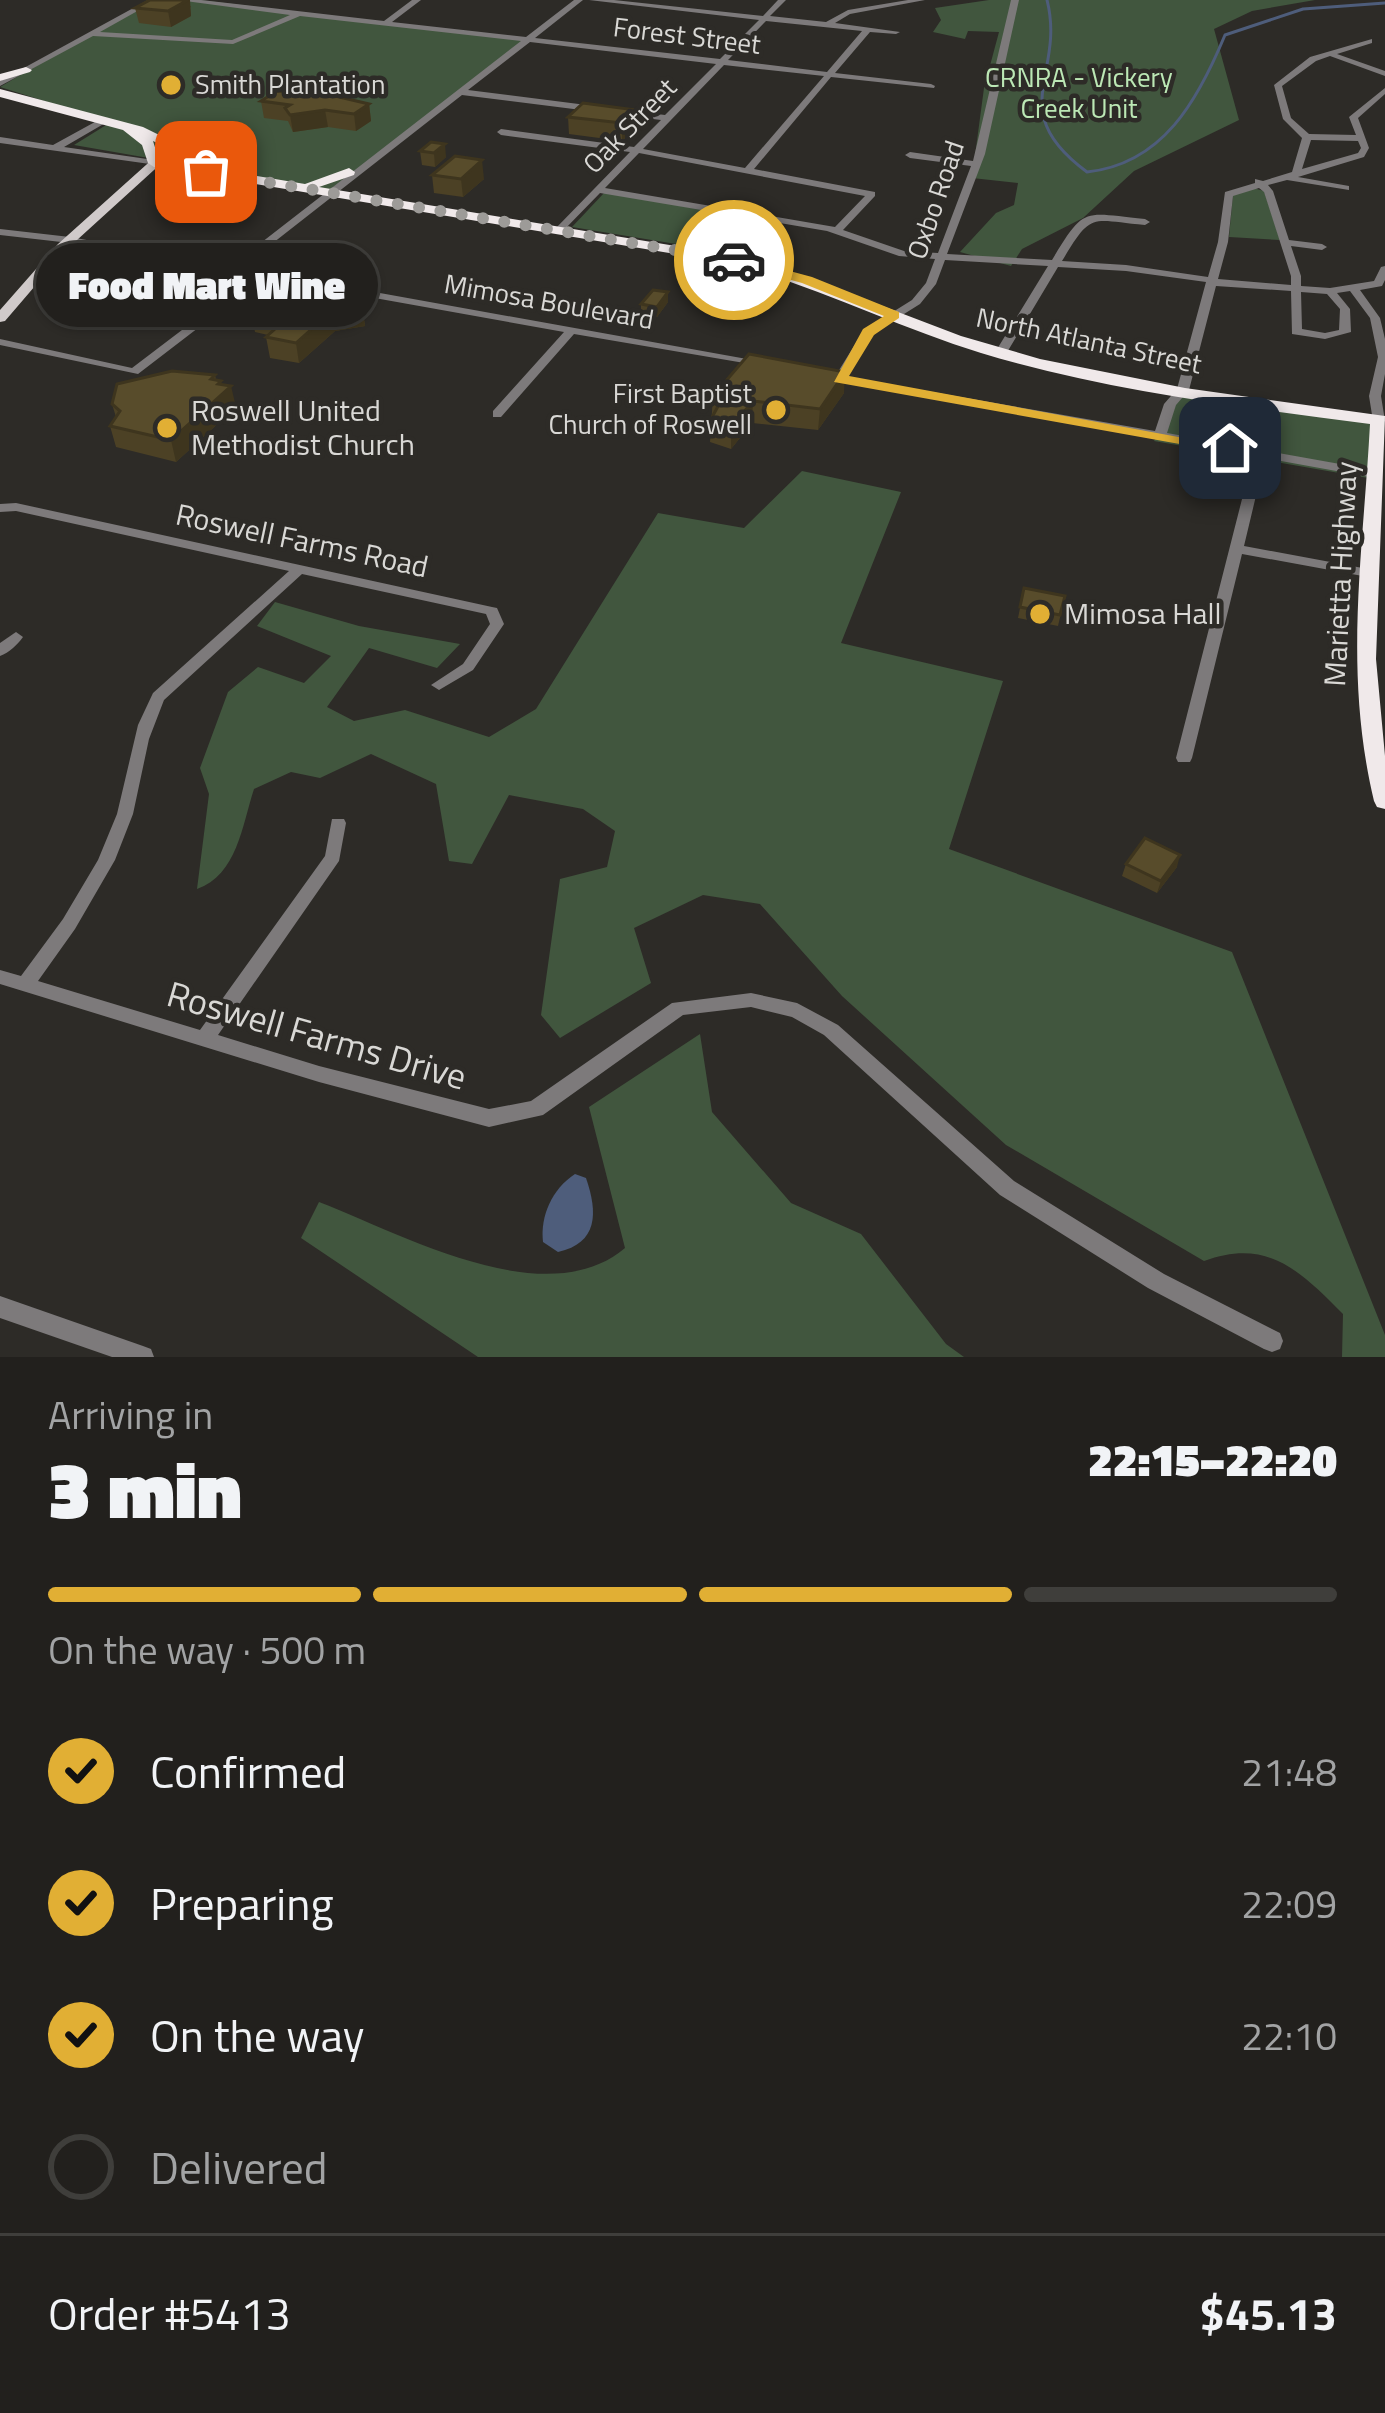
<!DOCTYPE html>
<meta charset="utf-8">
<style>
:root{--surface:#22201d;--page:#2a2826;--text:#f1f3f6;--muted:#a2a3a4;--line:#3f3e3b;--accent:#e1af34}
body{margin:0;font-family:"Titillium Web",sans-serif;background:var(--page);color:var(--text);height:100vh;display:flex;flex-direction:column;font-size:45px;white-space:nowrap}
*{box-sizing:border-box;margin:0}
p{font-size:39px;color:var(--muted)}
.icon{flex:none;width:66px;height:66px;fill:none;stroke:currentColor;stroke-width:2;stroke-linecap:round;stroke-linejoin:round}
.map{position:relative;height:1357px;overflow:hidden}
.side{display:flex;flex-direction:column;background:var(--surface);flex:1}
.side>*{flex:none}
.pin{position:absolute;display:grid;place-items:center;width:102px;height:102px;color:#fff;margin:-51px;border-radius:24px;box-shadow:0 6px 18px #0006}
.courier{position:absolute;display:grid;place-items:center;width:120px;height:120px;margin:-60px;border:9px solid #e1af34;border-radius:50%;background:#fff;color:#222;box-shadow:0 3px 15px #0007}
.bubble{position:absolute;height:84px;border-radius:42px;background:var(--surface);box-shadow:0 3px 9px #0004,0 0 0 3px var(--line);font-size:39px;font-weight:800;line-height:84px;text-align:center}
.overview em{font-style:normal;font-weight:800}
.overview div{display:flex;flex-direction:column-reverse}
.overview{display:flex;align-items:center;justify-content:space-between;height:204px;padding:0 48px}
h1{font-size:78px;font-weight:800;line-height:90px}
.bar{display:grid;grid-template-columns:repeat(4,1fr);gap:18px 12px;align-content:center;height:144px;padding:0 48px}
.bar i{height:15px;border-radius:9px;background:var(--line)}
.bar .active{background:var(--accent)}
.bar p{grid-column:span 4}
.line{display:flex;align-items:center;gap:30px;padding:0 48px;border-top:3px solid var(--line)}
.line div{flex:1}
ol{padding:0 48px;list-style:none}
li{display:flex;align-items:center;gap:36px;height:132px}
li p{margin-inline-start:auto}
li .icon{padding:12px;border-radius:50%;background:var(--accent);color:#111;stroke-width:4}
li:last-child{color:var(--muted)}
li i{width:66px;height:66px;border:6px solid var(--line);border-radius:50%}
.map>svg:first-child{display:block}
.green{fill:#41563e}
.water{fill:#4e5d7b}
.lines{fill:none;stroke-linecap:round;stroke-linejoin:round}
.stream{stroke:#4e5d7b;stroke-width:3}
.minor{fill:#7d7a7b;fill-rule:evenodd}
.major{fill:#d0caca;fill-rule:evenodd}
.highway{fill:#f0e9ea;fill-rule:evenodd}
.wall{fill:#4c4125}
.shaded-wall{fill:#3e351e}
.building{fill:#584c2b;stroke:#3e351e;stroke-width:3}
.route{fill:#e1af34}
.done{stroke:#9d9b98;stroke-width:12;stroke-dasharray:0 21.6}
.poi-dot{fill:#e1af34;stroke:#2d2b27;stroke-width:4.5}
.labels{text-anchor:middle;stroke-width:9;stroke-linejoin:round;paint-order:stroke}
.far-street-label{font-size:27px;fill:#d9d8d5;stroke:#2d2b27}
.far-park-label{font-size:27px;fill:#bce8b5;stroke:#2d2b27}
.far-poi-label{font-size:27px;fill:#d9d8d5;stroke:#2d2b27;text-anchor:start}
.poi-label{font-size:30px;fill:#d9d8d5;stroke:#2d2b27;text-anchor:start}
.street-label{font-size:30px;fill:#d9d8d5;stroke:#2d2b27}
.near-street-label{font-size:36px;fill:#d9d8d5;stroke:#2d2b27}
</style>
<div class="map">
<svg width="1385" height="1357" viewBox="0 0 1385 1357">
<rect width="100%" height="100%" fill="#2d2b27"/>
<g class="green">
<path d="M 148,0 L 200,0 L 526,40 L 332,190 L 74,145 L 111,122 L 0,87 Z"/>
<path d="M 989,0 L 1315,0 L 1252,11 L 1214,29 L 1239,120 L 1134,171 L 1083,218 L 1022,249 L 1011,266 L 960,252 L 996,213 L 1014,205 L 1018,183 L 972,178 L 984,88 L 999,32 L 968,31 L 965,39 L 933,32 L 941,20 L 935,8 Z"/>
<path d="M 1250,187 L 1264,191 L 1280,240 L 1229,237 L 1233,195 Z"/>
<path d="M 604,193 L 750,217 L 719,251 L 572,227 Z"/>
<path d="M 1183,390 L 1379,421 L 1374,479 L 1154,441 Z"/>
<path d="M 802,471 L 901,492 L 841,643 L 1003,681 L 949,849 L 1232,952 L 1385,1335 L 1385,1357 L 1342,1357 L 1343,1314 C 1301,1272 1268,1237 1204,1261 L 1006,1145 L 842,996 L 760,904 L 703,895 L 634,928 L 651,983 L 560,1038 L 541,1015 L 560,879 L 607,867 L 615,831 L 583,809 L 509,795 L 472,864 L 449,861 L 436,784 L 371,754 L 320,778 L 291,772 L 254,789 C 242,826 237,875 197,889 L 209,794 L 200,768 L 228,692 L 258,667 L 304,683 L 331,656 L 257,626 L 275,602 L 359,626 L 460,644 L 437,668 L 369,648 L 327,707 L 354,721 L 405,710 L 489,737 L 536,709 L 658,513 L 744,528 Z"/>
<path d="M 700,1034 L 712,1112 L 791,1203 L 861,1234 L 946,1344 L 964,1357 L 478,1357 L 301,1238 L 319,1202 C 402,1234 546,1315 625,1248 L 589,1107 Z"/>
</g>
<path class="water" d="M 575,1174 L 586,1178 C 598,1213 598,1243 558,1252 L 543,1242 C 540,1216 552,1189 575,1174 Z"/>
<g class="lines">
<path class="stream" d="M 1047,0 C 1066,75 1003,110 1087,172 C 1163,164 1198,100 1225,35 L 1303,9 L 1385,3"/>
<g class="minor">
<path d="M 148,0 L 157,0 L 100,32 L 232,40 L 290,15 L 178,0 L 201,0 L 384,21 L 412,0 L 421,0 L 392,22 L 526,37 L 574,0 L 583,0 L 535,38 L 720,59 L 759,20 L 589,0 L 614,0 L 763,16 L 778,0 L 786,0 L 770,16 L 826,22 L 848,10 L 908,0 L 925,0 L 850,14 L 835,23 L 900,32 L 896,34 L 870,32 L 835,73 L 931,84 L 935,86 L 934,88 L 831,77 L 754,169 L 875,192 L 875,196 L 843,230 L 904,251 L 938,253 L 971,166 L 910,158 L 905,155 L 910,152 L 973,161 L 1011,0 L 1019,0 L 985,154 L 947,254 L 1052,260 C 1085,205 1083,213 1145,219 L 1150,222 L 1145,225 C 1090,220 1092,211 1062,261 L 1126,265 L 1208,277 L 1218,242 L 1225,192 L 1255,183 L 1255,179 L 1263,181 L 1292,172 L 1302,138 L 1283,119 L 1274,85 L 1310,57 L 1372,39 L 1372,43 L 1337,54 L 1385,71 L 1385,76 L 1330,56 L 1316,61 L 1282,86 L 1291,118 L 1309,134 L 1356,135 L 1349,117 L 1385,88 L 1385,94 L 1358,118 L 1369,148 L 1364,157 L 1298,177 L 1349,186 L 1349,190 L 1287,180 L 1268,185 L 1273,191 L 1289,240 L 1322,244 L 1327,247 L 1322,250 L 1291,246 L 1301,276 L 1301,286 L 1330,288 L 1374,281 L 1381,267 L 1385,266 L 1385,280 L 1382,286 L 1360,290 L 1380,318 L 1385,339 L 1385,374 L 1381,396 L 1385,421 L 1379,425 L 1373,421 L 1369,396 L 1378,357 L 1370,318 L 1350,291 L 1337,293 L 1350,309 L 1351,332 L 1325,339 L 1292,334 L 1291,291 L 1216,286 L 1189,390 L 1176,405 L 1167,433 L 1379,471 L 1381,474 L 1375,478 L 1265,458 L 1244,546 L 1368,569 L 1375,573 L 1368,577 L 1242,554 L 1192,758 L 1190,762 L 1178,762 L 1176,758 L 1253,456 L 824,379 L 824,375 L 836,375 L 864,330 L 912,300 L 926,283 L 935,259 L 899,256 L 827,231 L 600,193 L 562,232 L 556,232 L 556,228 L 630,152 L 501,135 L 497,132 L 501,129 L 634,147 L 661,120 L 462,95 L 241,268 L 758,361 L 762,362 L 762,366 L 574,334 L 501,417 L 493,417 L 493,411 L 564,332 L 263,278 L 138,374 L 0,345 L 0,339 L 132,368 L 253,276 L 70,243 L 0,235 L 0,229 L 70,237 L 231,266 L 521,41 L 300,16 L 233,44 L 93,36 L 0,86 L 0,81 ZM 766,21 L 862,31 L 827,72 L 728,60 ZM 530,42 L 716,64 L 665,115 L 468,90 ZM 724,65 L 824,76 L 745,168 L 643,149 ZM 1311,140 L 1358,141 L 1361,148 L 1358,153 L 1302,169 ZM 639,153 L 865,196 L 835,227 L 605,188 ZM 1259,188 L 1264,192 L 1291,276 L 1291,285 L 1218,279 L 1228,242 L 1233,196 ZM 945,260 L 1048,266 L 994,354 L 1000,357 L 1006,354 L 1058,267 L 1126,271 L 1206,282 L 1177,389 L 1164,404 L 1155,431 L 846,377 L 872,334 L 920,304 L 936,284 ZM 1301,292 L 1327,294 L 1340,309 L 1339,330 L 1325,333 L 1302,329 Z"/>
<path d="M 104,117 L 108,120 L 107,122 L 64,147 L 154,160 L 159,163 L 157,165 L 0,143 L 0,137 L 53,145 Z"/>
<path d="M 16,503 L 492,607 L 497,608 L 504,624 L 473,670 L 439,690 L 431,685 L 463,664 L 490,624 L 486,614 L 302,574 L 164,700 L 149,739 L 133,814 L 115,860 L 75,929 L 38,981 L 200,1030 L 325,856 L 332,819 L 344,819 L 346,823 L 339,861 L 218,1035 L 319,1066 L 489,1109 L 531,1101 L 672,1003 L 751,993 L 797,1003 L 838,1025 L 1014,1181 L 1164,1274 L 1280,1333 L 1283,1341 L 1280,1349 L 1272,1352 L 1264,1349 L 1148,1288 L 1000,1195 L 824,1035 L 792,1017 L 751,1007 L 683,1015 L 543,1115 L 489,1127 L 319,1082 L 0,984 L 0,970 L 21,976 L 63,919 L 98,860 L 117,814 L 138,725 L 153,693 L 289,571 L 16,511 L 0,512 L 0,504 Z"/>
<path d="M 16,632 L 23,637 C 18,644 9,653 0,656 L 0,643 Z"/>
<path d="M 0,1296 L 143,1346 L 151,1349 L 154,1357 L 112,1357 L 0,1318 Z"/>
</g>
<path class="major" d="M 163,143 L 172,145 L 165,160 L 66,250 L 103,242 L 109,246 L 107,249 L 59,258 L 5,321 L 0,322 L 0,310 L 58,244 L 156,156 Z"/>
<g class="highway">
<path d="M 26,67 L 32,70 L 30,72 L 0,81 L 0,74 Z"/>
<path d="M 0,89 L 143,127 L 218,164 L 207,167 L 153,141 L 159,160 L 305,184 L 349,168 L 355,172 L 354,175 L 319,187 L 730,255 L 801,275 L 961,336 L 1040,359 L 1185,388 L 1385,416 L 1376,659 L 1385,756 L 1385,809 L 1377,807 L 1374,801 C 1343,671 1363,555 1370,424 C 1240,407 1107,391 981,353 C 896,327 816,286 729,263 L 154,167 L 148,163 L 142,145 L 123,130 L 0,97 Z"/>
</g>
</g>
<g class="wall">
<path d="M 191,6 L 190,8 L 191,16 L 171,27 L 139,23 L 135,8 Z"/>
<path d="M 261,101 L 369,104 L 371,121 L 356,131 L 328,127 L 293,132 L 288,121 L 264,118 Z"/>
<path d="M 636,110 L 636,127 L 622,141 L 569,134 L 568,117 Z"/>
<path d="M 431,142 L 446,157 L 435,167 L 422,165 L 420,151 Z"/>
<path d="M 432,175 L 484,179 L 463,197 L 434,193 Z"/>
<path d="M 354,290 L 357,304 L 362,305 L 365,326 L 335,331 L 299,363 L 270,358 L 266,337 L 268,335 L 255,332 L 251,312 Z"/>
<path d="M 668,302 L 657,317 L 641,314 L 641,304 Z"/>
<path d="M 215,375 L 216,380 L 222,385 L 236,407 L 176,462 L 116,447 L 110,426 L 116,417 L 112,404 Z"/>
<path d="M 844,393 L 818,430 L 752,423 L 731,449 L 710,442 L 713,396 Z"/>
<path d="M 1024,588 L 1065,596 L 1058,626 L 1018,618 Z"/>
<path d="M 1126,864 L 1177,867 L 1157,893 L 1122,876 Z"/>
</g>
<g class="shaded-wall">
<path d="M 181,0 L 190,0 L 191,16 L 171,27 L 168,11 Z"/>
<path d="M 369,104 L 371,121 L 356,131 L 354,114 Z"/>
<path d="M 325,110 L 328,127 L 293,132 L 290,115 Z"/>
<path d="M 636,110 L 636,127 L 622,141 L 622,123 Z"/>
<path d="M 445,144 L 446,157 L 435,167 L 434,153 Z"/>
<path d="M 482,160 L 484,179 L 463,197 L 461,179 Z"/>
<path d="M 354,290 L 357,306 L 362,305 L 365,326 L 335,331 L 299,363 L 296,343 Z"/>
<path d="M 668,292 L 668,302 L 657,317 L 657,307 Z"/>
<path d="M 845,372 L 844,393 L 818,430 L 820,409 Z"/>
<path d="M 221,381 L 224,393 L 231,386 L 236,407 L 176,462 L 171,440 Z"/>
<path d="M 753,401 L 752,423 L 731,449 L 731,427 Z"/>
<path d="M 1180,855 L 1177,867 L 1157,893 L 1161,881 Z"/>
</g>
<g class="building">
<path d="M 150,0 L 188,0 L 168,11 L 135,8 Z"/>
<path d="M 277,91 L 318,92 L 369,104 L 354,114 L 325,110 L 290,115 L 285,108 L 290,105 L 261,101 Z"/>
<path d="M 583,103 L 636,110 L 622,123 L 568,117 Z"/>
<path d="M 431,142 L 445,144 L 434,153 L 420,151 Z"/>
<path d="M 455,156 L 482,160 L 461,179 L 432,175 Z"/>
<path d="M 287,287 L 331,295 L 354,290 L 342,301 L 362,305 L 332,311 L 296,343 L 266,337 L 285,320 L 251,312 Z"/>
<path d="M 653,290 L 668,292 L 657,307 L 641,304 Z"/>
<path d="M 749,354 L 845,372 L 820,409 L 753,401 L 731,427 L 710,421 L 723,397 L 713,396 Z"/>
<path d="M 172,371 L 215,375 L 211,379 L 221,381 L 218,384 L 231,386 L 171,440 L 110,426 L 120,411 L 112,404 L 117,384 Z"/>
<path d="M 1024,588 L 1065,596 L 1060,615 L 1020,607 Z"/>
<path d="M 1145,838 L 1180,855 L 1161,881 L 1126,864 Z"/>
</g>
<path class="route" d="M 734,256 L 812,277 L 899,312 L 899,318 L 874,335 L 849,376 L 1238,448 L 1230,453 L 834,382 L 863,329 L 884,316 L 802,283 L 730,263 Z"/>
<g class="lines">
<path class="done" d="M 206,172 L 734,260"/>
</g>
<g class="poi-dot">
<circle cx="171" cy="85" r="12"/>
<circle cx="776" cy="410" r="12"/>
<circle cx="167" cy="428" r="12"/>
<circle cx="1040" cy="614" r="12"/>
</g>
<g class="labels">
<g class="far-street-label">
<text transform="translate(687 36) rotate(7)" y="9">Forest Street</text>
<text transform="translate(630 126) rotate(-46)" y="9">Oak Street</text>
<text transform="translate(936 200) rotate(-71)" y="9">Oxbo Road</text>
<text transform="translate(549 302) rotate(10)" y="9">Mimosa Boulevard</text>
<text transform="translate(1089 341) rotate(12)" y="9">North Atlanta Street</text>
</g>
<g class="far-park-label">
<text x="1079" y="87">CRNRA - Vickery<tspan x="1079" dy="31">Creek Unit</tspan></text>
</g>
<g class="far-poi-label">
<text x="195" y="94">Smith Plantation</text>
<text x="752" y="403" text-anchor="end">First Baptist<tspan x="752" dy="31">Church of Roswell</tspan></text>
</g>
<g class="poi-label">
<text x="191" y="421">Roswell United<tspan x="191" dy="34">Methodist Church</tspan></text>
<text x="1064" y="624">Mimosa Hall</text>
</g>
<g class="street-label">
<text transform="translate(302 541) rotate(12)" y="10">Roswell Farms Road</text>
<text transform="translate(1341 574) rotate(-87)" y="10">Marietta Highway</text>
</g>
<g class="near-street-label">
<text transform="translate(317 1035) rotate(16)" y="13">Roswell Farms Drive</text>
</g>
</g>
</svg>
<div class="pin" style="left:206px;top:172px;background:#ea580c"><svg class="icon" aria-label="bag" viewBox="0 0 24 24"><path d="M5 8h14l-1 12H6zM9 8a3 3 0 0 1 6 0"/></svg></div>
<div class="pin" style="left:1230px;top:448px;background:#1f2937"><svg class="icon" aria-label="home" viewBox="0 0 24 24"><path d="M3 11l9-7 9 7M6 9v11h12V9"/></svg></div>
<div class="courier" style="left:734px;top:260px"><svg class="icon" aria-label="car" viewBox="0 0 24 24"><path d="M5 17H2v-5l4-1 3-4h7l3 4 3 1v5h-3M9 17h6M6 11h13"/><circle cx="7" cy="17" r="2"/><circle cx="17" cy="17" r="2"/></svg></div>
<div class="bubble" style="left:36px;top:243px;width:342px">Food Mart Wine</div>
</div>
<section class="side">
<div class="overview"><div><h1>3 min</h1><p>Arriving in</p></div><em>22:15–22:20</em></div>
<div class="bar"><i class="active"></i><i class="active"></i><i class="active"></i><i></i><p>On the way · 500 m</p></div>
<ol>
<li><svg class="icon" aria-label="check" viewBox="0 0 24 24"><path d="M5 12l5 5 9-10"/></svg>Confirmed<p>21:48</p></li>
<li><svg class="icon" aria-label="check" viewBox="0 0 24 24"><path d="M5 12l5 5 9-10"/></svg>Preparing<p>22:09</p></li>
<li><svg class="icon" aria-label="check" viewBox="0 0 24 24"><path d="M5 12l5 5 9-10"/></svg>On the way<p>22:10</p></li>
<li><i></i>Delivered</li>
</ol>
<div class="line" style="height:156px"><div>Order #5413</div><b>$45.13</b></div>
</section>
